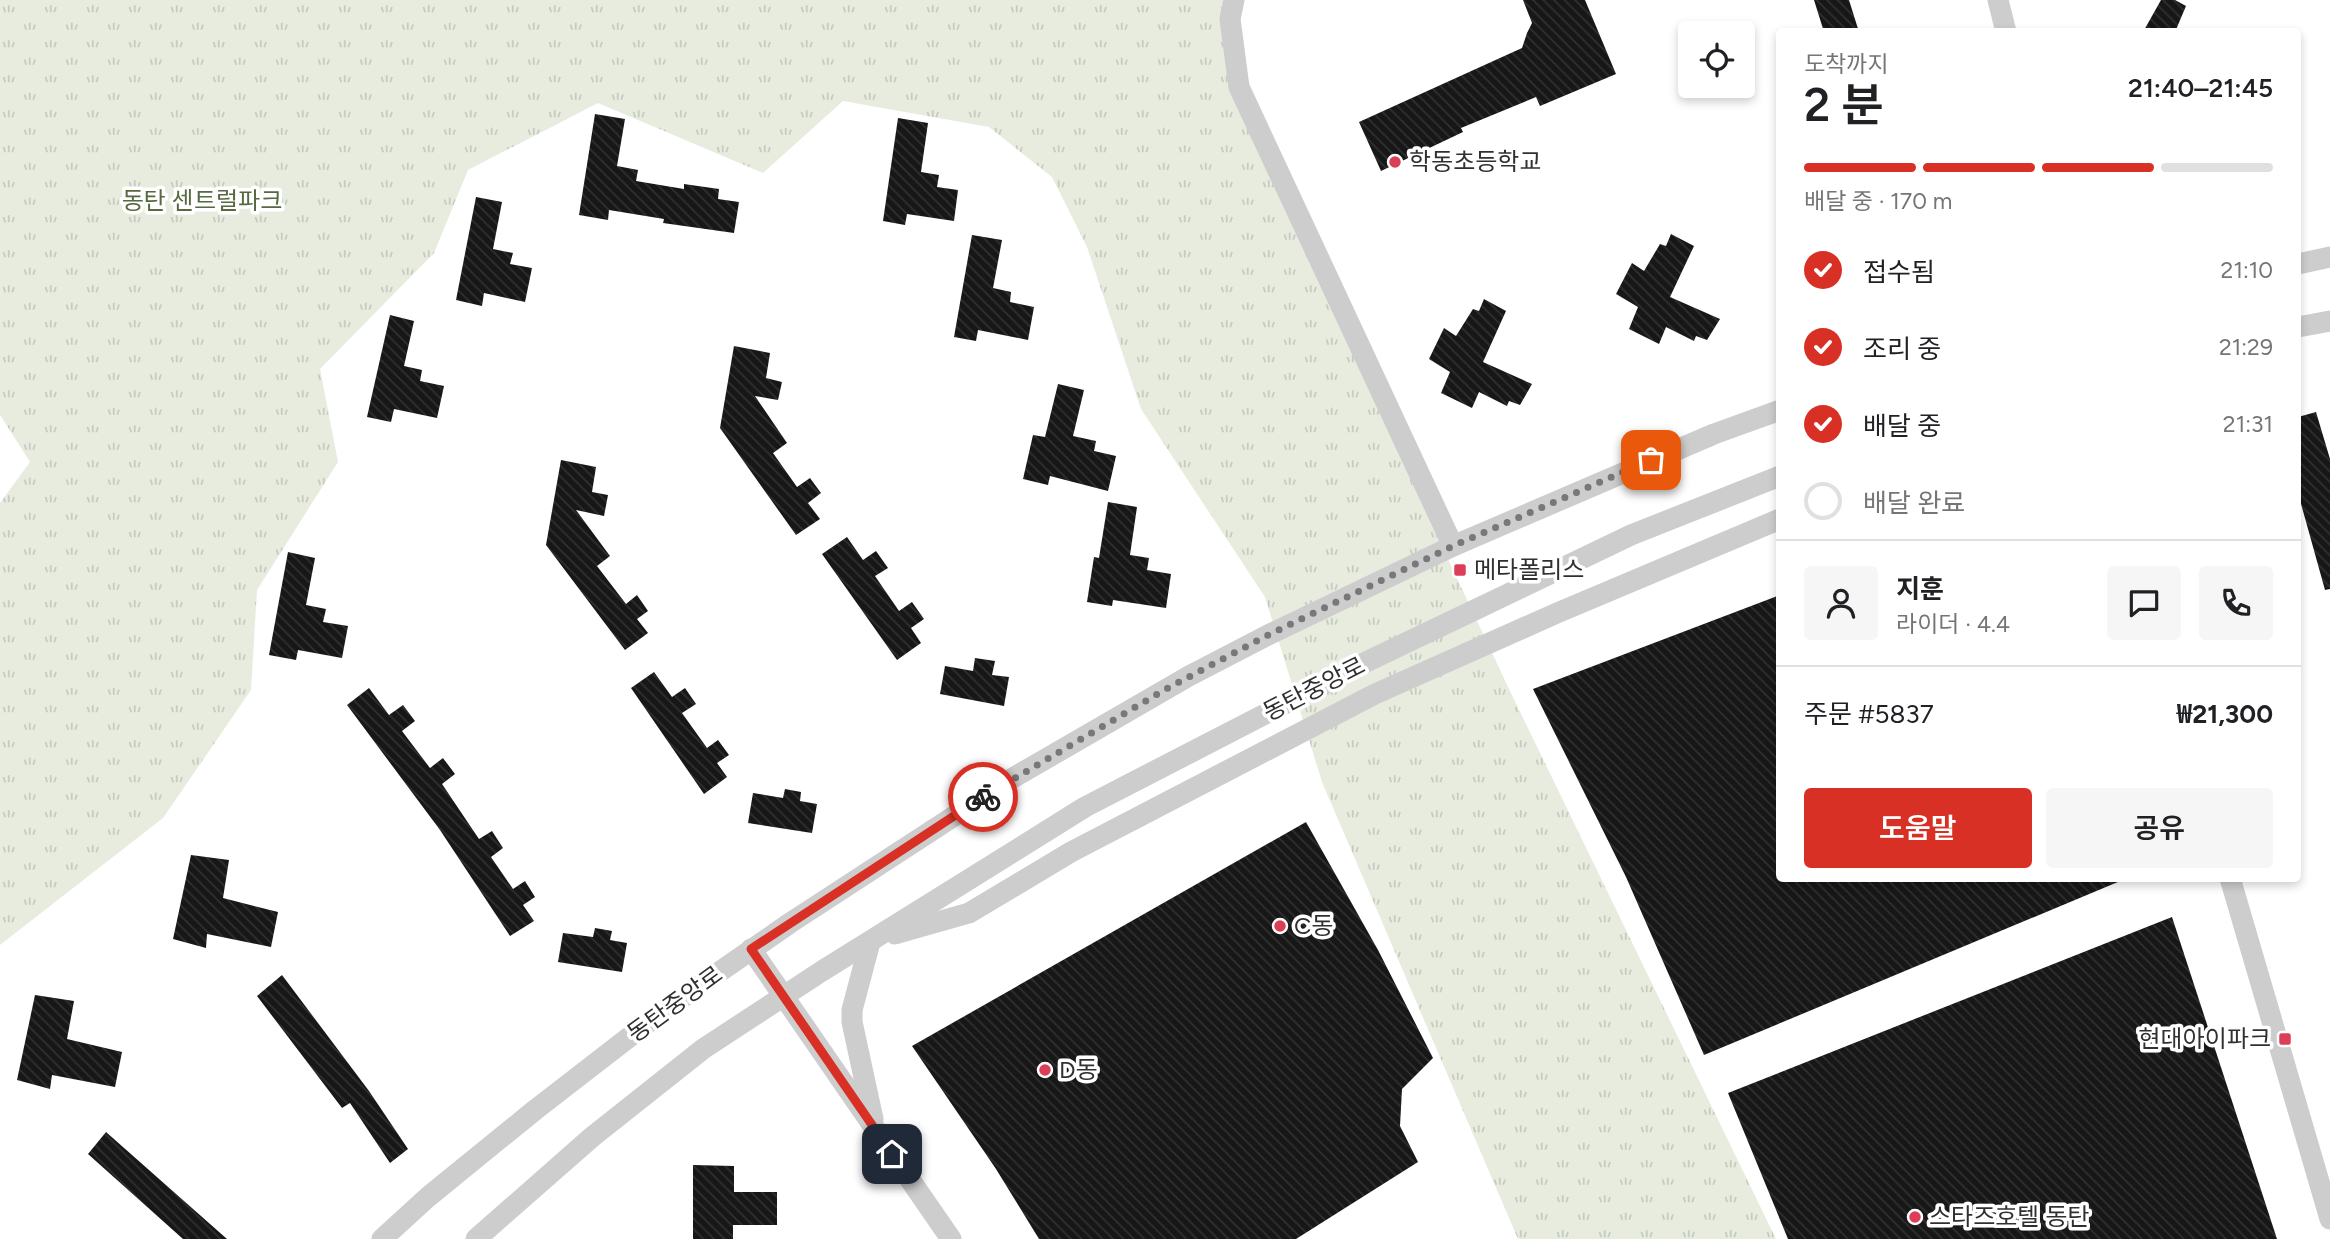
<!DOCTYPE html>
<html lang="ko">
<meta charset="utf-8">
<style>
:root{--surface:#fff;--page:#f6f6f6;--text:#202124;--muted:#757577;--line:#e0e0e0;--accent:#d93025}
body{margin:0;font-family:Figtree,"Noto Sans KR",sans-serif;background:var(--page);color:var(--text);height:100vh;display:flex;flex-direction:column;font-size:26px;white-space:nowrap}
*{box-sizing:border-box;margin:0}
p{font-size:23px;color:var(--muted)}
.icon{flex:none;width:38px;height:38px;fill:none;stroke:currentColor;stroke-width:2;stroke-linecap:round;stroke-linejoin:round}
.map{position:relative;flex:1;overflow:hidden}
.sheet{position:absolute;left:1776px;top:28px;width:525px;height:854px;display:flex;flex-direction:column;background:var(--surface);border-radius:7px;box-shadow:0 4px 10px #0003}
.sheet>*{flex:none}
.buttons{position:absolute;left:1678px;top:21px;display:grid;gap:14px}
.buttons a{display:grid;place-items:center;width:77px;height:77px;border-radius:7px;background:var(--surface);box-shadow:0 4px 10px #0003;font-size:35px}
.pin{position:absolute;display:grid;place-items:center;width:60px;height:60px;color:#fff;margin:-30px;border-radius:14px;box-shadow:0 4px 10px #0006}
.courier{position:absolute;display:grid;place-items:center;width:70px;height:70px;margin:-35px;border:5px solid #d93025;border-radius:50%;background:#fff;color:#222;box-shadow:0 2px 9px #0007}
.head em{font-style:normal;font-weight:600}
.head div{display:flex;flex-direction:column-reverse}
.head{display:flex;align-items:center;justify-content:space-between;height:119px;padding:0 28px}
h1{font-size:46px;font-weight:600;line-height:52px}
.bar{display:grid;grid-template-columns:repeat(4,1fr);gap:10px 7px;align-content:center;height:84px;padding:0 28px}
.bar i{height:9px;border-radius:5px;background:var(--line)}
.bar .selected{background:var(--accent)}
.bar p{grid-column:span 4}
.line{display:flex;align-items:center;gap:18px;padding:0 28px;border-top:2px solid var(--line)}
.line div{flex:1}
.round{display:grid;place-items:center;flex:none;width:74px;height:74px;border-radius:7px;background:var(--page)}
ol{padding:0 28px;list-style:none}
li{display:flex;align-items:center;gap:21px;height:77px}
li p{margin-inline-start:auto}
li .icon{padding:7px;border-radius:50%;background:var(--accent);color:#fff;stroke-width:4}
li:last-child{color:var(--muted)}
li i{width:38px;height:38px;border:4px solid var(--line);border-radius:50%}
.action{display:flex;gap:14px;margin-top:auto;padding:14px 28px}
.action a{flex:1;height:80px;border-radius:7px;background:var(--accent);color:#fff;font-size:28px;font-weight:600;line-height:80px;text-align:center}
.action a+a{background:var(--page);color:var(--text)}
.map>svg:first-child{display:block}
.park{fill:url(#park-tufts)}
.building{fill:url(#building-back-hatch)}
.lines{fill:none;stroke-linecap:round;stroke-linejoin:round}
.minor{stroke:#cdcdcd;stroke-width:21}
.done{stroke:#787878;stroke-width:7;stroke-dasharray:0 12.6}
.route{stroke:#d93025;stroke-width:9}
.poi-dot{fill:#da3f57;stroke:#fff;stroke-width:2.5}
.labels{text-anchor:middle;stroke-width:7;stroke-linejoin:round;paint-order:stroke}
.poi-label{font-size:24px;fill:#303030;stroke:#fff;text-anchor:start}
.park-label{font-size:24px;fill:#566940;stroke:#fff}
.street-label{font-size:24px;fill:#303030;stroke:#fff}
</style>
<div class="map">
<svg width="2330" height="1239" viewBox="0 0 2330 1239">
<defs>
<pattern id="park-tufts" width="24" height="20" patternUnits="userSpaceOnUse" patternTransform="scale(1.75)"><rect width="24" height="20" fill="#e7ecdf"/><path d="M3 7l-1-3M5 7V3M7 7l1-3M15 17l-1-3M17 17v-4M19 17l1-3" fill="none" stroke="#c6cbc0"/></pattern>
<pattern id="building-back-hatch" width="6" height="6" patternUnits="userSpaceOnUse" patternTransform="scale(1.75)"><rect width="6" height="6" fill="#171717"/><path d="M-1 5l2 2M0 0l6 6M5-1l2 2" fill="none" stroke="#303030"/></pattern>
</defs>
<rect width="100%" height="100%" fill="#fff"/>
<path class="park" d="M 0,0 L 1234,0 L 1239,87 L 1431,523 L 1509,689 L 1776,1239 L 1518,1239 L 1322,782 L 1265,597 L 1141,409 L 1087,247 L 1052,177 L 989,127 L 843,101 L 763,173 L 598,103 L 468,170 L 434,253 L 320,369 L 338,462 L 257,590 L 251,690 L 163,818 L 0,945 L 0,503 L 30,462 L 0,415 Z"/>
<g class="building">
<path d="M 1523,0 L 1585,0 L 1616,74 L 1540,106 L 1536,97 L 1461,128 L 1463,132 L 1381,171 L 1359,122 L 1522,48 L 1527,33 L 1532,23 Z"/>
<path d="M 1814,0 L 1849,0 L 1859,32 L 1824,32 Z"/>
<path d="M 2161,0 L 2175,0 L 2186,6 L 2175,32 L 2143,32 Z"/>
<path d="M 595,114 L 625,119 L 617,166 L 638,170 L 636,181 L 684,189 L 684,184 L 719,189 L 718,199 L 739,202 L 734,233 L 663,223 L 664,219 L 609,210 L 608,220 L 579,215 Z"/>
<path d="M 898,118 L 928,123 L 921,172 L 939,175 L 937,187 L 958,190 L 954,221 L 907,214 L 905,225 L 883,221 Z"/>
<path d="M 476,197 L 502,202 L 493,249 L 513,253 L 510,264 L 532,268 L 525,302 L 484,293 L 482,306 L 456,300 Z"/>
<path d="M 1671,234 L 1694,246 L 1670,297 L 1720,319 L 1707,340 L 1696,336 L 1694,341 L 1666,327 L 1659,344 L 1629,329 L 1638,307 L 1616,294 L 1632,263 L 1644,271 L 1660,244 L 1666,246 Z"/>
<path d="M 972,235 L 1002,240 L 993,288 L 1011,292 L 1010,302 L 1034,307 L 1028,340 L 978,330 L 976,341 L 954,337 Z"/>
<path d="M 1484,299 L 1506,311 L 1483,362 L 1532,384 L 1520,405 L 1509,401 L 1507,406 L 1479,392 L 1472,408 L 1441,393 L 1450,372 L 1429,359 L 1444,328 L 1456,336 L 1473,309 L 1479,311 Z"/>
<path d="M 390,315 L 414,321 L 404,366 L 422,370 L 420,381 L 444,386 L 437,418 L 394,409 L 391,422 L 367,417 Z"/>
<path d="M 734,346 L 770,353 L 766,378 L 782,382 L 778,400 L 755,396 L 787,443 L 773,453 L 797,487 L 810,478 L 821,493 L 808,503 L 820,519 L 796,535 L 720,428 Z"/>
<path d="M 1058,384 L 1084,390 L 1073,436 L 1096,441 L 1094,451 L 1116,456 L 1108,491 L 1050,476 L 1048,485 L 1023,479 L 1033,435 L 1045,437 Z"/>
<path d="M 2316,412 L 2330,459 L 2330,589 L 2325,590 L 2298,493 L 2298,417 Z"/>
<path d="M 561,460 L 596,467 L 592,492 L 608,495 L 604,516 L 576,510 L 610,556 L 597,566 L 626,604 L 637,595 L 648,611 L 637,619 L 648,633 L 625,650 L 546,545 Z"/>
<path d="M 1108,502 L 1137,507 L 1130,555 L 1149,558 L 1147,570 L 1171,574 L 1166,608 L 1113,600 L 1112,606 L 1087,602 L 1094,557 L 1099,558 Z"/>
<path d="M 847,537 L 863,560 L 876,551 L 888,568 L 875,576 L 899,611 L 912,602 L 924,619 L 911,628 L 921,643 L 897,660 L 822,554 Z"/>
<path d="M 288,552 L 315,558 L 306,605 L 326,609 L 323,622 L 348,626 L 342,658 L 298,650 L 296,660 L 269,655 Z"/>
<path d="M 1780,595 L 1780,878 L 2125,879 L 1704,1055 L 1626,877 L 1533,689 Z"/>
<path d="M 975,658 L 995,661 L 992,675 L 1009,677 L 1004,706 L 940,694 L 945,666 L 973,671 Z"/>
<path d="M 654,672 L 672,697 L 685,688 L 696,704 L 682,713 L 707,748 L 718,740 L 729,755 L 717,763 L 727,777 L 704,794 L 631,688 Z"/>
<path d="M 369,688 L 389,715 L 403,705 L 415,721 L 402,731 L 430,768 L 443,758 L 455,774 L 442,784 L 479,839 L 492,831 L 503,848 L 491,857 L 513,889 L 525,881 L 535,897 L 523,905 L 534,921 L 510,936 L 440,830 L 347,705 Z"/>
<path d="M 785,789 L 801,792 L 800,801 L 817,804 L 812,833 L 748,823 L 753,793 L 783,798 Z"/>
<path d="M 1306,822 L 1378,950 L 1433,1058 L 1402,1089 L 1400,1126 L 1418,1162 L 1296,1239 L 1039,1239 L 996,1169 L 912,1046 Z"/>
<path d="M 191,855 L 229,860 L 223,898 L 278,912 L 271,947 L 207,934 L 206,948 L 173,939 Z"/>
<path d="M 2172,917 L 2277,1239 L 1788,1239 L 1728,1093 Z"/>
<path d="M 595,928 L 612,931 L 610,940 L 627,943 L 622,972 L 558,962 L 563,933 L 593,937 Z"/>
<path d="M 282,975 L 369,1091 L 408,1149 L 390,1163 L 350,1103 L 342,1108 L 257,996 Z"/>
<path d="M 35,995 L 74,1001 L 67,1039 L 122,1052 L 115,1087 L 52,1075 L 50,1089 L 17,1080 Z"/>
<path d="M 106,1132 L 227,1239 L 183,1239 L 88,1154 Z"/>
<path d="M 693,1165 L 734,1166 L 734,1192 L 777,1192 L 777,1225 L 733,1225 L 733,1239 L 693,1239 Z"/>
</g>
<g class="lines">
<g class="minor">
<path d="M 1234,0 L 1230,19 L 1239,87 L 1453,546"/>
<path d="M 1998,0 L 2006,32"/>
<path d="M 2298,264 L 2330,257"/>
<path d="M 2298,327 L 2330,321"/>
<path d="M 2230,878 L 2330,1219"/>
<path d="M 895,934 L 969,913 L 1071,852 L 1375,694 L 1557,613 L 1780,519"/>
<path d="M 870,942 L 852,1010 L 852,1022 L 873,1119"/>
<path d="M 751,949 L 951,1239"/>
<path d="M 382,1239 L 428,1197 L 535,1110 L 663,1011 L 790,923 L 1011,779 L 1189,676 L 1268,635 L 1453,546 L 1714,434 L 1780,410"/>
<path d="M 476,1239 L 592,1137 L 703,1049 L 822,971 L 1085,807 L 1366,662 L 1631,535 L 1780,476"/>
</g>
</g>
<g class="lines">
<path class="done" d="M 983,797 L 1166,689 L 1268,635 L 1453,546 L 1651,460"/>
<path class="route" d="M 892,1154 L 751,949 L 983,797"/>
</g>
<g class="poi-dot">
<circle cx="1395" cy="162" r="7"/>
<rect x="1453" y="563" width="14" height="14" rx="3.5"/>
<circle cx="1280" cy="926" r="7"/>
<rect x="2278" y="1032" width="14" height="14" rx="3.5"/>
<circle cx="1045" cy="1070" r="7"/>
<circle cx="1915" cy="1217" r="7"/>
</g>
<g class="labels">
<g class="poi-label">
<text x="1409" y="170">학동초등학교</text>
<text x="1474" y="578">메타폴리스</text>
<text x="1294" y="934">C동</text>
<text x="2271" y="1047" text-anchor="end">현대아이파크</text>
<text x="1059" y="1078">D동</text>
<text x="1929" y="1225">스타즈호텔 동탄</text>
</g>
<g class="park-label">
<text x="202" y="209">동탄 센트럴파크</text>
</g>
<g class="street-label">
<text transform="translate(1314 689) rotate(-27)" y="8">동탄중앙로</text>
<text transform="translate(675 1004) rotate(-36)" y="8">동탄중앙로</text>
</g>
</g>
</svg>
<div class="buttons">
<a><svg class="icon" aria-label="locate" viewBox="0 0 24 24"><circle cx="12" cy="12" r="6"/><path d="M12 2v4M12 18v4M2 12h4M18 12h4"/></svg></a>
</div>
<div class="pin" style="left:1651px;top:460px;background:#ea580c"><svg class="icon" aria-label="bag" viewBox="0 0 24 24"><path d="M5 8h14l-1 12H6zM9 8a3 3 0 0 1 6 0"/></svg></div>
<div class="pin" style="left:892px;top:1154px;background:#1f2937"><svg class="icon" aria-label="home" viewBox="0 0 24 24"><path d="M3 11l9-7 9 7M6 9v11h12V9"/></svg></div>
<div class="courier" style="left:983px;top:797px"><svg class="icon" aria-label="bike" viewBox="0 0 24 24"><circle cx="6" cy="16" r="4"/><circle cx="18" cy="16" r="4"/><path d="M6 16l4-8h5l3 8M10 8l3 8H6M13 5h3"/></svg></div>
<section class="sheet">
<div class="head"><div><h1>2 분</h1><p>도착까지</p></div><em>21:40–21:45</em></div>
<div class="bar"><i class="selected"></i><i class="selected"></i><i class="selected"></i><i></i><p>배달 중 · 170 m</p></div>
<ol>
<li><svg class="icon" aria-label="check" viewBox="0 0 24 24"><path d="M5 12l5 5 9-10"/></svg>접수됨<p>21:10</p></li>
<li><svg class="icon" aria-label="check" viewBox="0 0 24 24"><path d="M5 12l5 5 9-10"/></svg>조리 중<p>21:29</p></li>
<li><svg class="icon" aria-label="check" viewBox="0 0 24 24"><path d="M5 12l5 5 9-10"/></svg>배달 중<p>21:31</p></li>
<li><i></i>배달 완료</li>
</ol>
<div class="line" style="height:126px"><a class="round"><svg class="icon" aria-label="person" viewBox="0 0 24 24"><circle cx="12" cy="8" r="4"/><path d="M4 21q1-7 8-7t8 7"/></svg></a><div><b>지훈</b><p>라이더 · 4.4</p></div><a class="round"><svg class="icon" aria-label="chat" viewBox="0 0 24 24"><path d="M4 5h16v11H9l-5 4z"/></svg></a><a class="round"><svg class="icon" aria-label="phone" viewBox="0 0 24 24"><path d="M5 4h4l2 5-3 2q2 4 5 5l2-3 5 2v4C11 20 4 13 5 4z"/></svg></a></div>
<div class="line" style="height:91px"><div>주문 #5837</div><b>₩21,300</b></div>
<div class="action"><a>도움말</a><a>공유</a></div>
</section>
</div>
